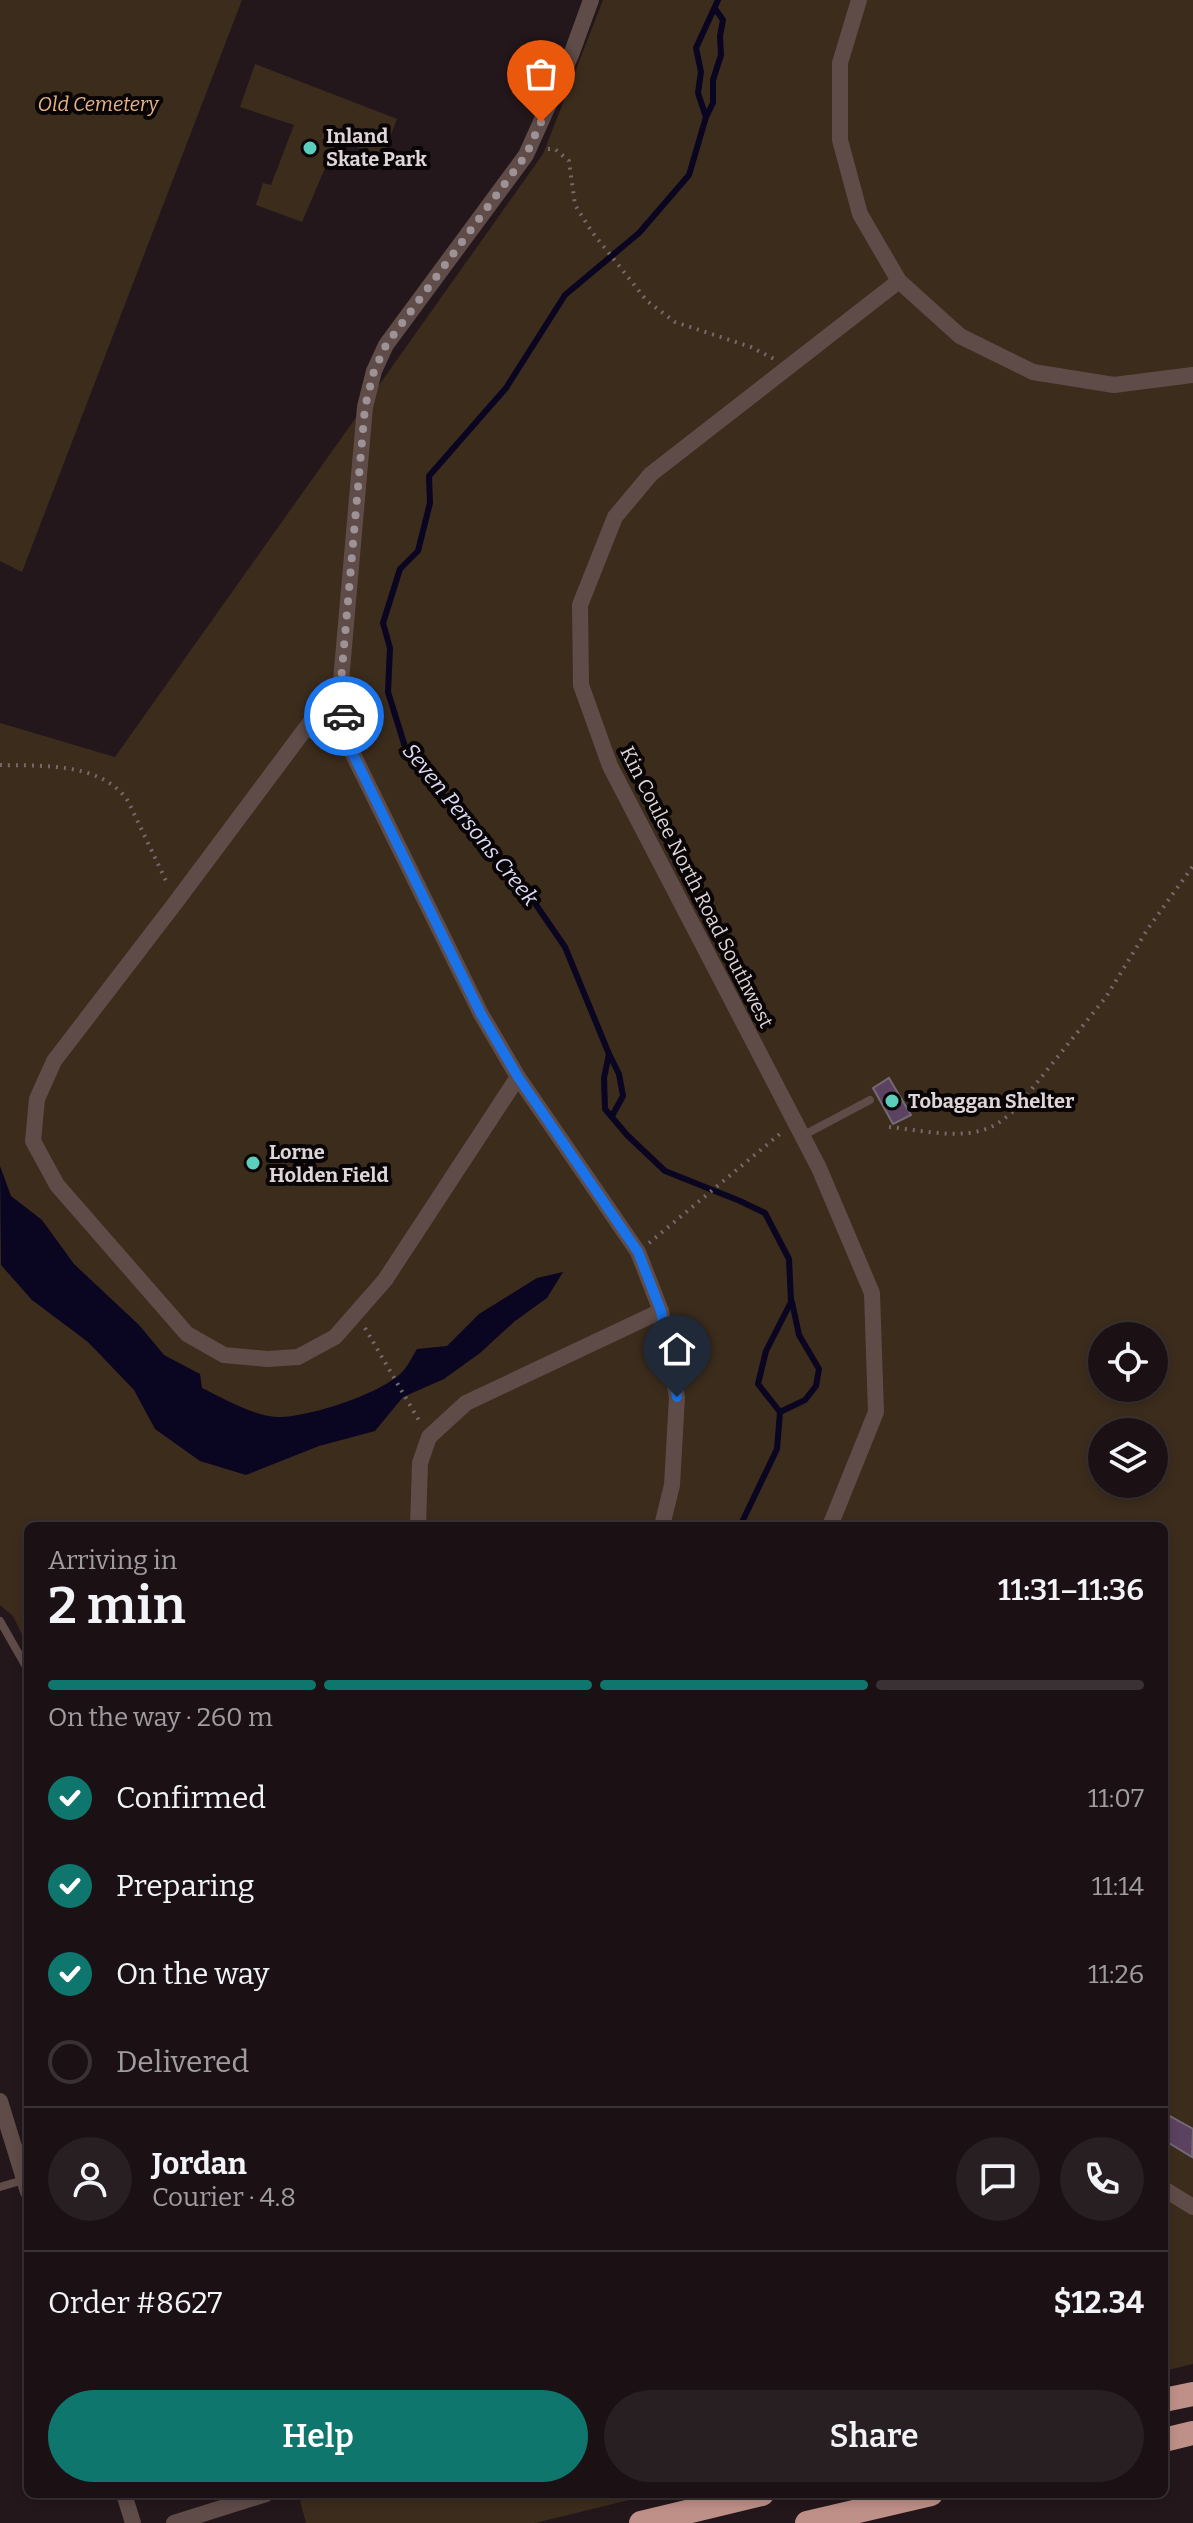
<!DOCTYPE html>
<meta charset="utf-8">
<style>
:root{--surface:#1b1115;--page:#281f22;--text:#f1f3f6;--muted:#a09da0;--line:#393134;--accent:#0f766e}
body{margin:0;font-family:Bitter,serif;background:var(--page);color:var(--text);height:100vh;display:flex;flex-direction:column;font-size:30px;white-space:nowrap}
*{box-sizing:border-box;margin:0}
p{font-size:26px;color:var(--muted)}
.icon{flex:none;width:44px;height:44px;fill:none;stroke:currentColor;stroke-width:2;stroke-linecap:round;stroke-linejoin:round}
.map{position:relative;flex:1;overflow:hidden}
.side{position:absolute;left:24px;top:1522px;width:1144px;height:976px;display:flex;flex-direction:column;background:var(--surface);border-radius:12px;box-shadow:0 4px 12px #0003,0 0 0 2px var(--line)}
.side>*{flex:none}
.fabs{position:absolute;left:1088px;top:1322px;display:grid;gap:16px}
.fabs a{display:grid;place-items:center;width:80px;height:80px;border-radius:50%;background:var(--surface);box-shadow:0 4px 12px #0003,0 0 0 2px var(--line);font-size:40px}
.pin{position:absolute;display:grid;place-items:center;width:68px;height:68px;color:#fff;margin:-82px -34px;border-radius:50% 50% 50% 0;rotate:-45deg;box-shadow:0 0 8px #0007}
.pin .icon{rotate:45deg}
.courier{position:absolute;display:grid;place-items:center;width:80px;height:80px;margin:-40px;border:6px solid #1a73e8;border-radius:50%;background:#fff;color:#222;box-shadow:0 2px 10px #0007}
.head em{font-style:normal;font-weight:600}
.head div{display:flex;flex-direction:column-reverse}
.head{display:flex;align-items:center;justify-content:space-between;height:136px;padding:0 24px}
h1{font-size:52px;font-weight:600;line-height:60px}
.bar{display:grid;grid-template-columns:repeat(4,1fr);gap:12px 8px;align-content:center;height:96px;padding:0 24px}
.bar i{height:10px;border-radius:6px;background:var(--line)}
.bar .active{background:var(--accent)}
.bar p{grid-column:span 4}
.line{display:flex;align-items:center;gap:20px;padding:0 24px;border-top:2px solid var(--line)}
.line div{flex:1}
.round{display:grid;place-items:center;flex:none;width:84px;height:84px;border-radius:42px;background:var(--page)}
ol{padding:0 24px;list-style:none}
li{display:flex;align-items:center;gap:24px;height:88px}
li p{margin-inline-start:auto}
li .icon{padding:8px;border-radius:50%;background:var(--accent);color:#fff;stroke-width:4}
li:last-child{color:var(--muted)}
li i{width:44px;height:44px;border:4px solid var(--line);border-radius:50%}
.action{display:flex;gap:16px;margin-top:auto;padding:16px 24px}
.action a{flex:1;height:92px;border-radius:48px;background:var(--accent);color:#fff;font-size:32px;font-weight:600;line-height:92px;text-align:center}
.action a+a{background:var(--page);color:var(--text)}
.map>svg:first-child{display:block}
.green{fill:#3c2c1c;fill-rule:evenodd}
.water{fill:#0a0521}
.lines{fill:none;stroke-linecap:round;stroke-linejoin:round}
.stream{stroke:#0a0521;stroke-width:6}
.building{fill:#5b4260;stroke:#746a76;stroke-width:2}
.path{stroke:#74696d;stroke-width:4;stroke-dasharray:2 6;stroke-linecap:butt}
.lane{stroke:#5f4c49;stroke-width:8}
.street{stroke:#5f4c49;stroke-width:16}
.highway{stroke:#bf9088;stroke-width:24}
.done{stroke:#9d9296;stroke-width:8;stroke-dasharray:0 14.4}
.route{stroke:#1a73e8;stroke-width:10}
.poi-dot{fill:#5bcebc;stroke:#090506;stroke-width:3}
.labels{text-anchor:middle;stroke-width:8;stroke-linejoin:round;paint-order:stroke}
.park-label{font-size:20px;font-style:italic;fill:#e7b381;stroke:#090506}
.poi-label{font-size:20px;font-weight:bold;fill:#ded5d8;stroke:#090506;text-anchor:start}
.street-label{font-size:20px;fill:#ded5d8;stroke:#090506}
.water-label{font-size:22px;font-style:italic;fill:#dcdcf6;stroke:#090506}
</style>
<div class="map">
<svg width="1193" height="2523" viewBox="0 0 1193 2523">
<rect width="100%" height="100%" fill="#24171c"/>
<g class="green">
<path d="M 0,0 L 242,0 L 22,572 L 0,561 Z"/>
<path d="M 603,0 L 1193,0 L 1193,2364 L 1164,2371 L 1164,1526 L 28,1526 L 28,1647 L 13,1616 L 0,1605 L 0,723 L 115,757 L 543,154 ZM 1102,1336 L 1154,1336 L 1154,1388 L 1102,1388 ZM 1102,1432 L 1154,1432 L 1154,1484 L 1102,1484 Z"/>
<path d="M 255,64 L 397,119 L 383,156 L 337,140 L 302,222 L 256,205 L 263,183 L 271,185 L 294,125 L 240,107 Z"/>
<path d="M 312,2494 L 654,2494 L 535,2523 L 306,2523 L 300,2501 Z"/>
</g>
<path class="water" d="M 0,1166 L 11,1196 L 42,1220 L 74,1264 L 139,1325 L 164,1355 L 200,1374 L 202,1388 C 222,1398 254,1416 277,1417 C 307,1418 385,1393 404,1370 C 409,1364 413,1355 417,1349 L 447,1346 L 479,1314 L 537,1278 L 563,1272 L 547,1298 L 515,1321 L 480,1353 L 444,1379 L 403,1397 L 375,1431 L 319,1446 L 246,1475 L 200,1461 L 155,1429 L 134,1390 L 88,1342 L 32,1300 L 1,1265 Z"/>
<g class="lines">
<g class="stream">
<path d="M 718,0 L 696,48 L 701,72 L 698,93 L 706,117 L 689,175 L 639,233 L 565,295 L 506,388 L 429,476 L 430,503 L 418,551 L 400,569 L 383,623 L 390,648 L 388,692 L 406,750 L 447,801 L 519,880 L 565,947 L 609,1054 L 604,1078 L 605,1109 L 627,1135 L 665,1171 L 740,1201 L 765,1213 L 789,1259 L 791,1302 L 766,1351 L 758,1384 L 780,1412 L 777,1449 L 743,1520 L 742,1526"/>
<path d="M 706,117 L 713,103 L 713,80 L 721,55 L 720,36 L 723,20 L 716,10"/>
<path d="M 609,1054 L 619,1074 L 623,1096 L 612,1116"/>
<path d="M 780,1412 L 805,1400 L 816,1386 L 819,1369 L 799,1335 L 792,1302"/>
</g>
</g>
<g class="building">
<path d="M 889,1078 L 911,1115 L 893,1124 L 873,1088 Z"/>
<path d="M 1168,2115 L 1193,2129 L 1192,2157 L 1164,2140 L 1164,2123 Z"/>
</g>
<g class="lines">
<g class="path">
<path d="M 548,149 L 555,149 L 569,161 L 575,205 L 592,232 L 647,301 L 675,322 L 751,347 L 774,359"/>
<path d="M 0,765 C 42,766 101,762 128,801 L 168,885"/>
<path d="M 889,1127 C 921,1130 963,1141 993,1126 C 1000,1123 1007,1116 1014,1111 L 1106,997 L 1149,927 L 1193,866"/>
<path d="M 649,1243 L 781,1133"/>
<path d="M 365,1328 L 421,1424"/>
</g>
<g class="lane">
<path d="M 802,1136 L 870,1100"/>
<path d="M 0,1621 L 28,1670"/>
<path d="M 0,2187 L 27,2179"/>
</g>
<g class="street">
<path d="M 591,0 L 571,55 L 526,155 L 386,345 L 374,371 L 365,407 L 341,681 L 346,740 L 481,1014 L 518,1077 L 638,1252 L 661,1311 L 677,1397 L 672,1485 L 662,1526"/>
<path d="M 859,0 L 840,63 L 840,140 L 860,214 L 899,281 L 960,336 L 1033,372 L 1114,385 L 1193,375"/>
<path d="M 341,681 L 176,902 L 54,1061 L 37,1099 L 33,1141 L 57,1185 L 187,1334 L 224,1355 L 267,1359 L 298,1357 L 335,1337 L 385,1280 L 518,1077"/>
<path d="M 306,729 L 346,740"/>
<path d="M 418,1526 L 420,1463 L 429,1437 L 466,1403 L 661,1311"/>
<path d="M 830,1526 L 876,1412 L 872,1293 L 819,1168 L 610,766 L 581,685 L 580,605 L 615,517 L 651,474 L 899,281"/>
<path d="M 0,2101 L 28,2192"/>
<path d="M 1164,2189 L 1193,2207"/>
<path d="M 124,2494 L 133,2523"/>
<path d="M 174,2523 L 266,2494"/>
</g>
<g class="highway">
<path d="M 1164,2400 L 1193,2394"/>
<path d="M 1164,2440 L 1193,2433"/>
<path d="M 641,2523 L 762,2494"/>
<path d="M 807,2523 L 931,2494"/>
</g>
</g>
<g class="lines">
<path class="done" d="M 344,716 L 341,681 L 365,407 L 374,371 L 386,345 L 526,155 L 541,122"/>
<path class="route" d="M 344,716 L 346,740 L 481,1014 L 518,1077 L 638,1252 L 661,1311 L 677,1397"/>
</g>
<g class="poi-dot">
<circle cx="310" cy="148" r="8"/>
<circle cx="892" cy="1101" r="8"/>
<circle cx="253" cy="1163" r="8"/>
</g>
<g class="labels">
<g class="park-label">
<text x="98" y="111">Old Cemetery</text>
</g>
<g class="poi-label">
<text x="326" y="143">Inland<tspan x="326" dy="23">Skate Park</tspan></text>
<text x="908" y="1108">Tobaggan Shelter</text>
<text x="269" y="1159">Lorne<tspan x="269" dy="23">Holden Field</tspan></text>
</g>
<g class="street-label">
<text transform="translate(697 887) rotate(63)" y="7">Kin Coulee North Road Southwest</text>
</g>
<g class="water-label">
<text transform="translate(471 824) rotate(51)" y="8">Seven Persons Creek</text>
</g>
</g>
</svg>
<div class="fabs">
<a><svg class="icon" aria-label="locate" viewBox="0 0 24 24"><circle cx="12" cy="12" r="6"/><path d="M12 2v4M12 18v4M2 12h4M18 12h4"/></svg></a>
<a><svg class="icon" aria-label="layers" viewBox="0 0 24 24"><path d="M12 4l9 5-9 5-9-5zM3 14l9 5 9-5"/></svg></a>
</div>
<div class="pin" style="left:541px;top:122px;background:#ea580c"><svg class="icon" aria-label="bag" viewBox="0 0 24 24"><path d="M5 8h14l-1 12H6zM9 8a3 3 0 0 1 6 0"/></svg></div>
<div class="pin" style="left:677px;top:1397px;background:#1f2937"><svg class="icon" aria-label="home" viewBox="0 0 24 24"><path d="M3 11l9-7 9 7M6 9v11h12V9"/></svg></div>
<div class="courier" style="left:344px;top:716px"><svg class="icon" aria-label="car" viewBox="0 0 24 24"><path d="M5 17H2v-5l4-1 3-4h7l3 4 3 1v5h-3M9 17h6M6 11h13"/><circle cx="7" cy="17" r="2"/><circle cx="17" cy="17" r="2"/></svg></div>
<section class="side">
<div class="head"><div><h1>2 min</h1><p>Arriving in</p></div><em>11:31–11:36</em></div>
<div class="bar"><i class="active"></i><i class="active"></i><i class="active"></i><i></i><p>On the way · 260 m</p></div>
<ol>
<li><svg class="icon" aria-label="check" viewBox="0 0 24 24"><path d="M5 12l5 5 9-10"/></svg>Confirmed<p>11:07</p></li>
<li><svg class="icon" aria-label="check" viewBox="0 0 24 24"><path d="M5 12l5 5 9-10"/></svg>Preparing<p>11:14</p></li>
<li><svg class="icon" aria-label="check" viewBox="0 0 24 24"><path d="M5 12l5 5 9-10"/></svg>On the way<p>11:26</p></li>
<li><i></i>Delivered</li>
</ol>
<div class="line" style="height:144px"><a class="round"><svg class="icon" aria-label="person" viewBox="0 0 24 24"><circle cx="12" cy="8" r="4"/><path d="M4 21q1-7 8-7t8 7"/></svg></a><div><b>Jordan</b><p>Courier · 4.8</p></div><a class="round"><svg class="icon" aria-label="chat" viewBox="0 0 24 24"><path d="M4 5h16v11H9l-5 4z"/></svg></a><a class="round"><svg class="icon" aria-label="phone" viewBox="0 0 24 24"><path d="M5 4h4l2 5-3 2q2 4 5 5l2-3 5 2v4C11 20 4 13 5 4z"/></svg></a></div>
<div class="line" style="height:104px"><div>Order #8627</div><b>$12.34</b></div>
<div class="action"><a>Help</a><a>Share</a></div>
</section>
</div>
